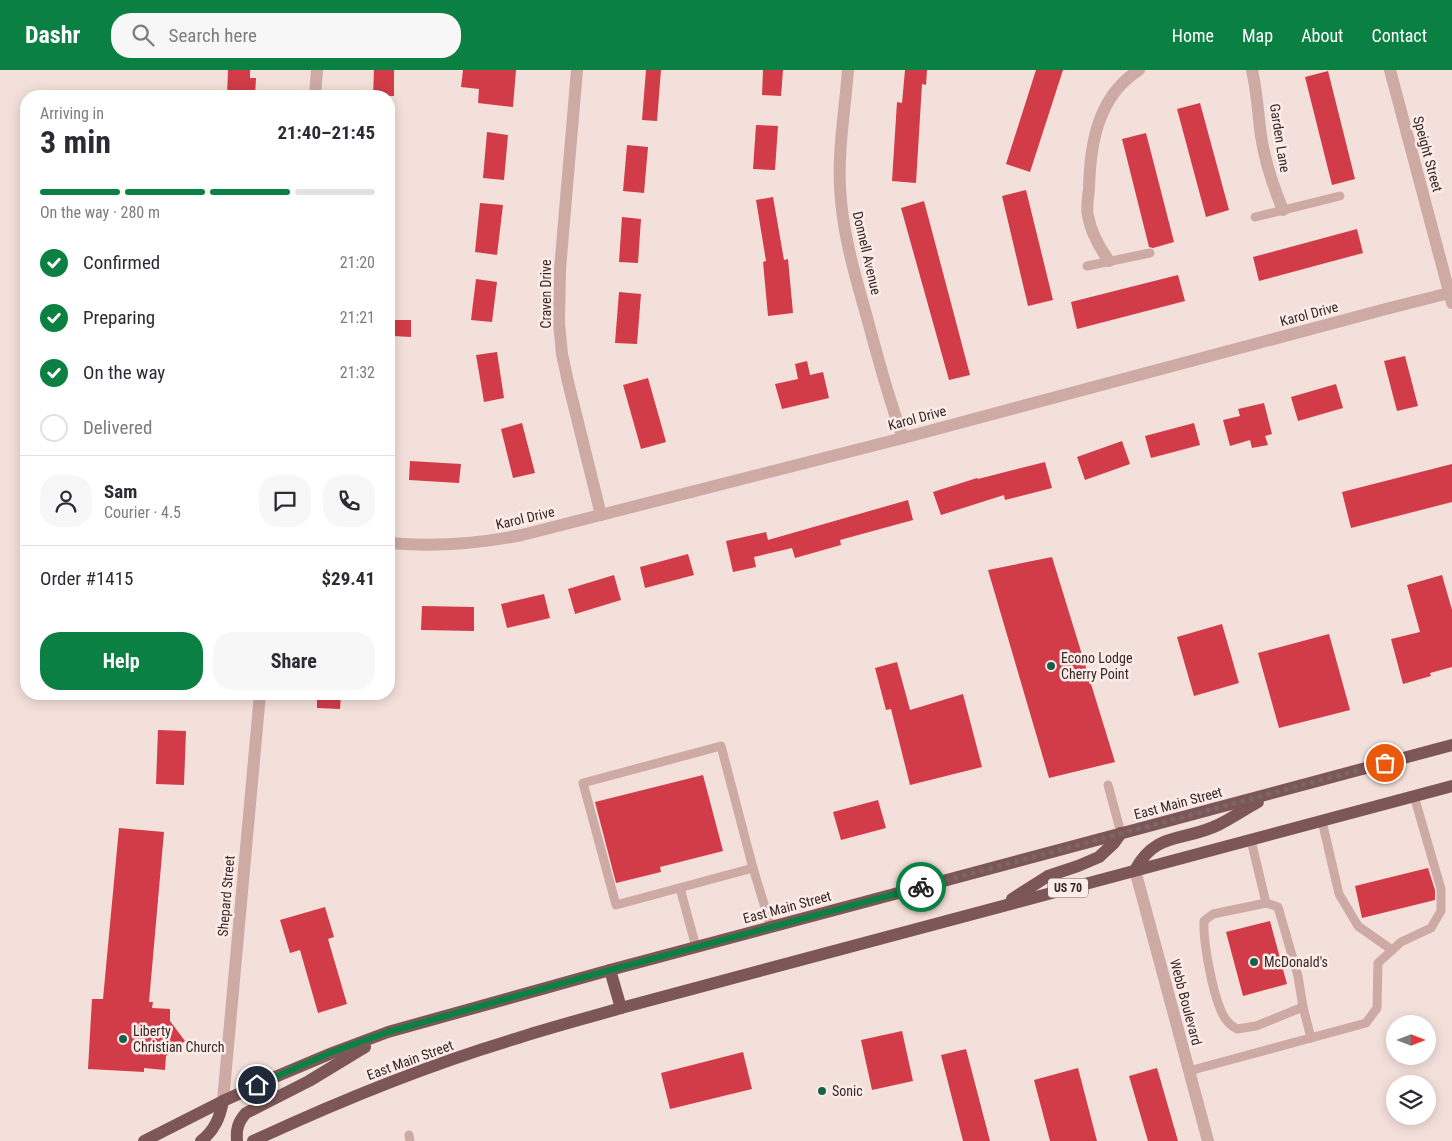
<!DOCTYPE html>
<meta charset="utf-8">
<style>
:root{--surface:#fff;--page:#f7f7f7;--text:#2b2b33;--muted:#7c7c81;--line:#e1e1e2;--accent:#0b8043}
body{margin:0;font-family:"Roboto Condensed",sans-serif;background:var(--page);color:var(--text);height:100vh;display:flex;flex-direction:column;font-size:19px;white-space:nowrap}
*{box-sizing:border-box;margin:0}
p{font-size:16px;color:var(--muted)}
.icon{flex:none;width:28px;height:28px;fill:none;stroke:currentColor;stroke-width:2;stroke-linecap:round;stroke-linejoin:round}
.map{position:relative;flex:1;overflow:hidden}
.side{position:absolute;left:20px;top:20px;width:375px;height:610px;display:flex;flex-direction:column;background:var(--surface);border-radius:20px;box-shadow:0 2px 12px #0003}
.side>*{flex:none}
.needle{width:32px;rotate:90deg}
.fabs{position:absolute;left:1386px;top:945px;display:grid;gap:10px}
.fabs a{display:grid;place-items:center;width:50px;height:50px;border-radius:50%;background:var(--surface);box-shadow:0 2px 12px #0003;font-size:25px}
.pin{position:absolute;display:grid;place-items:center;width:42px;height:42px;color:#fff;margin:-21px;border:2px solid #fff;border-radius:50%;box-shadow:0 1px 5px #0007}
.courier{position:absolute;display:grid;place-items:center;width:50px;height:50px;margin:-25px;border:4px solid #0b8043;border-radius:50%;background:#fff;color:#222;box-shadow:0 1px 6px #0007}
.overview em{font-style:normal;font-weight:700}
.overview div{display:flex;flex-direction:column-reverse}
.overview{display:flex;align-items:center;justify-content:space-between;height:85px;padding:0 20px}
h1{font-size:32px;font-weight:700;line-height:38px}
.bar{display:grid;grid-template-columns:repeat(4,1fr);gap:8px 5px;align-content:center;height:60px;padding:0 20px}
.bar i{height:6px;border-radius:4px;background:var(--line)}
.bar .on{background:var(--accent)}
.bar p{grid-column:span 4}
.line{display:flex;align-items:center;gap:12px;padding:0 20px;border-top:1px solid var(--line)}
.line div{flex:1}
.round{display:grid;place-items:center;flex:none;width:52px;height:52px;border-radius:20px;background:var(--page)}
ol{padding:0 20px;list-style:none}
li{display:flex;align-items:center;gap:15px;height:55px}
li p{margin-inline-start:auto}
li .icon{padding:5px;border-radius:50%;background:var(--accent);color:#fff;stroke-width:4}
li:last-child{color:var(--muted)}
li i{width:28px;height:28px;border:2px solid var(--line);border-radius:50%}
.cta{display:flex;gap:10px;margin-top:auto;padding:10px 20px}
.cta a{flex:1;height:58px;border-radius:20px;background:var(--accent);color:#fff;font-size:20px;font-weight:700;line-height:58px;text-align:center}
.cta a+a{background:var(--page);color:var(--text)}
header{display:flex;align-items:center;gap:30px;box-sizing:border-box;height:70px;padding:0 25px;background:var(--accent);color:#fff}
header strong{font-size:24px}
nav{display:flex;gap:28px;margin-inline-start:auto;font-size:18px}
.search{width:350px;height:45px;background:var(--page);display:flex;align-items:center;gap:12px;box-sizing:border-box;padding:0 18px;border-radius:20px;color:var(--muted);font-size:19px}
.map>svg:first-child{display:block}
.building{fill:#d23b48}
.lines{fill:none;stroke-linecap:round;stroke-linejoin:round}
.service{stroke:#ceaaa5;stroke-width:9}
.minor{stroke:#ceaaa5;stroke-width:12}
.tertiary{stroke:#ceaaa5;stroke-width:12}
.primary{stroke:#7d5757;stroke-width:12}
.done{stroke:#7a6866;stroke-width:5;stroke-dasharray:0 9}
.route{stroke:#0b8043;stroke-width:6}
.poi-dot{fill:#185f4c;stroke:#fbece8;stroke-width:2}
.labels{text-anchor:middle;stroke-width:5;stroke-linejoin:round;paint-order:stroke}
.shield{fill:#fbece8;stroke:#736261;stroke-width:1}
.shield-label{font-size:12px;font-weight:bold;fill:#392727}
.street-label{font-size:14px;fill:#392727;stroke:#fbece8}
.poi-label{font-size:14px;fill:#392727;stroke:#fbece8;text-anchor:start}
</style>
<header>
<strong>Dashr</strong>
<div class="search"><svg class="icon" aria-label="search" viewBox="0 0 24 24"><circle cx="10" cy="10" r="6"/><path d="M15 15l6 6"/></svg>Search here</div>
<nav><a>Home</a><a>Map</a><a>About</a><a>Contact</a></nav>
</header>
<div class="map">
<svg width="1452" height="1071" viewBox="0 0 1452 1071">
<rect width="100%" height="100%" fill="#f4e0db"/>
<g class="building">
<path d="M 228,0 L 250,0 L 250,8 L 256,8 L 255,26 L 227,26 Z"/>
<path d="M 374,0 L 394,0 L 394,26 L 373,26 Z"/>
<path d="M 463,0 L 516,0 L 513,37 L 478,33 L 479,19 L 461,17 Z"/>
<path d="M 646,0 L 661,0 L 657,51 L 642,50 Z"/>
<path d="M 763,0 L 783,0 L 781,26 L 762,25 Z"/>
<path d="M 905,0 L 927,0 L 926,15 L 922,14 L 916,113 L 892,111 L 897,32 L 902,33 Z"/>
<path d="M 1036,0 L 1063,0 L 1030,102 L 1006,94 Z"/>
<path d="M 1328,1 L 1355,109 L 1332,115 L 1305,7 Z"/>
<path d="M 1200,33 L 1229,140 L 1206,147 L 1177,39 Z"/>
<path d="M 756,55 L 778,56 L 775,100 L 753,99 Z"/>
<path d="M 487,62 L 508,65 L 504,110 L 483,108 Z"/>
<path d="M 1146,63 L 1174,172 L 1153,178 L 1149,177 L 1122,69 Z"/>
<path d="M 627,75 L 648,77 L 644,123 L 623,121 Z"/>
<path d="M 1026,120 L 1053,230 L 1028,236 L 1002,126 Z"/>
<path d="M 773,127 L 784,190 L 788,189 L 793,243 L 768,246 L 763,192 L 766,191 L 756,130 Z"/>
<path d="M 924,131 L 970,305 L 949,310 L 901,138 Z"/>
<path d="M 480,133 L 503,135 L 497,185 L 475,182 Z"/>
<path d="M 622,147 L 641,149 L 638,193 L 619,192 Z"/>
<path d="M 1357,159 L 1363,183 L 1259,211 L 1253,187 Z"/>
<path d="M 1178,205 L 1185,231 L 1077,259 L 1071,232 Z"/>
<path d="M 476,209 L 497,212 L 492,252 L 471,250 Z"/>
<path d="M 619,222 L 641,224 L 637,274 L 615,273 Z"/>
<path d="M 394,250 L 411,250 L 411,267 L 393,266 Z"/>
<path d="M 497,282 L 504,328 L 484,332 L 476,285 Z"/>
<path d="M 1405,286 L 1418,336 L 1397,341 L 1384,291 Z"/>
<path d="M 807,291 L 810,305 L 823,302 L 829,328 L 782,339 L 775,314 L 798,309 L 795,294 Z"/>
<path d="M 648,308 L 666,372 L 641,379 L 623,315 Z"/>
<path d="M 1336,314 L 1343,338 L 1298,351 L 1291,327 Z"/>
<path d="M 1264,333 L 1272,364 L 1265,366 L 1268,375 L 1252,378 L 1250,370 L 1230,376 L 1223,350 L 1240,346 L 1238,339 Z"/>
<path d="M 522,353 L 535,403 L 513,408 L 501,359 Z"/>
<path d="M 1194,353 L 1200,375 L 1151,388 L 1145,366 Z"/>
<path d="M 1122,371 L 1130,394 L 1085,410 L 1077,387 Z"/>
<path d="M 410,391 L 461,394 L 459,413 L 409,410 Z"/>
<path d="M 1045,392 L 1052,418 L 1005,430 L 1004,425 L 941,445 L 933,422 L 977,408 L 978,409 Z"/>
<path d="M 1452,394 L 1452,432 L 1351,458 L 1342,422 Z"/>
<path d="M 908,430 L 913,450 L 840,470 L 841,475 L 795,488 L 792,478 L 754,487 L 756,497 L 733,502 L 726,471 L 766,462 L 768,470 Z"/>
<path d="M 688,484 L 694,505 L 645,518 L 640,497 Z"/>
<path d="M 1052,487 L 1115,692 L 1049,708 L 988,500 Z"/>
<path d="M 614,505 L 621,530 L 575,544 L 568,519 Z"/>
<path d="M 1442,505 L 1452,540 L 1452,597 L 1430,603 L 1431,606 L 1403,614 L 1391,569 L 1420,562 L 1407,515 Z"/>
<path d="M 544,524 L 550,548 L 507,558 L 501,534 Z"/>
<path d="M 422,536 L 474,537 L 474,561 L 421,560 Z"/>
<path d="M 1222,554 L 1239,613 L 1194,626 L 1177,567 Z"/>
<path d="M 1329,564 L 1350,640 L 1279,658 L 1258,583 Z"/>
<path d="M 897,592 L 910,640 L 963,624 L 982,697 L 910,715 L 891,639 L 886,640 L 875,598 Z"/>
<path d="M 317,624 L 341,624 L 340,639 L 317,638 Z"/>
<path d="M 158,660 L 186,661 L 184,715 L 156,714 Z"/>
<path d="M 703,705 L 723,781 L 660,797 L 661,802 L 616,813 L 595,732 Z"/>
<path d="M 878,730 L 886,758 L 841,770 L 833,742 Z"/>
<path d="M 119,758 L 164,762 L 149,932 L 153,932 L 152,938 L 170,939 L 170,951 L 185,971 L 166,986 L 165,1000 L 144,998 L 144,1002 L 88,999 L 92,929 L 103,929 Z"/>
<path d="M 1428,798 L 1435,820 L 1435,830 L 1362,848 L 1355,816 Z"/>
<path d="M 325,837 L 334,867 L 328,869 L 347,934 L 318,943 L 300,880 L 290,883 L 280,850 Z"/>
<path d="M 1270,851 L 1287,914 L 1243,926 L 1226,862 Z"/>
<path d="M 902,961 L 913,1011 L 872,1020 L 861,970 Z"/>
<path d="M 966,979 L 990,1071 L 963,1071 L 941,985 Z"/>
<path d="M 743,982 L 752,1019 L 670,1039 L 661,1003 Z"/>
<path d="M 1078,998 L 1097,1071 L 1050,1071 L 1034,1010 Z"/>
<path d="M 1157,998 L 1178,1071 L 1148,1071 L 1129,1006 Z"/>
</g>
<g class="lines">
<g class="service">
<path d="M 1255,147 L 1340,126"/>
<path d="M 1087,196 L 1150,183"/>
<path d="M 721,676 L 753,798 L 616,835 L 583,713 Z"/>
<path d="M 1108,715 L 1121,763"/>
<path d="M 1322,751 L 1339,824 L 1358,856 L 1392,880"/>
<path d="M 1251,770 L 1266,833"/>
<path d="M 753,798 L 771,857"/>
<path d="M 680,818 L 696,877"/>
<path d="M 1266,833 L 1278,837 L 1298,906 L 1303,937 L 1256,956 L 1237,959 C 1234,957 1230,955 1228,952 C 1214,938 1203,871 1204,851 L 1213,844 Z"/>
<path d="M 1303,937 L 1311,968"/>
<path d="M 1189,1001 L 1366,953 L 1377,938 L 1378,893 L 1401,872 L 1431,858 L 1441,841 L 1441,819 L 1414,726"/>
<path d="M 409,1065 L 410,1071"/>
</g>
<g class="minor">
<path d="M 577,0 L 560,199 L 559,253 L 562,284 L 568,312 L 601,445"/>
<path d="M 848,0 C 845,39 838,79 840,117 C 842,161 854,202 866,244 C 877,285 888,327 903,368"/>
<path d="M 1252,0 C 1257,22 1258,43 1261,66 C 1265,92 1273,116 1283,140"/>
<path d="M 1390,0 L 1452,233"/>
<path d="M 315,26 L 317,0"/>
<path d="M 1109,191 C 1099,177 1091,162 1088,146 C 1086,137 1088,127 1089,119 C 1090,73 1098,26 1139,0"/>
<path d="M 389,473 C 434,477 477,474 522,465 L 903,368 L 1382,240 L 1449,223"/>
<path d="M 223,1031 L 260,624"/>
</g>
<path class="tertiary" d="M 1135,800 L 1208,1071"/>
<g class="primary">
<path d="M 1135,800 C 1156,761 1183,772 1218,755 C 1231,749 1245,739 1258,732"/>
<path d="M 1012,829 L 1048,806 L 1078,796 L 1099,787 L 1114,773 L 1121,763"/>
<path d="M 610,900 L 621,938"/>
<path d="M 144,1071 L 223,1031 L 275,1007 L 332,983 L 388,962 L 610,900 L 1452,675"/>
<path d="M 201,1071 C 215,1060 220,1047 223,1031"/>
<path d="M 237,1071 C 236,1059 238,1052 246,1043 L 309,1011 L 365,977"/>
<path d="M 253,1071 C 339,1031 427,995 518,968 C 552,957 587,948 621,938 L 1452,716"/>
</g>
</g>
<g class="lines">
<path class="done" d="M 921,817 L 1385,693"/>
<path class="route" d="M 257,1015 L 332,982 L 388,962 L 592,905 L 921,817"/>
</g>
<g class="poi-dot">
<circle cx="1051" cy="596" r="5"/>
<circle cx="1254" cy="892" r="5"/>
<circle cx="123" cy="969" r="5"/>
<circle cx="822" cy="1021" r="5"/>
</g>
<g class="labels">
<rect class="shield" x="1048" y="808.5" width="40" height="19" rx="4"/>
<g class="shield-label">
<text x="1068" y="822">US 70</text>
</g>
<g class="street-label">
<text transform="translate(1280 68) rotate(81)" y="5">Garden Lane</text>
<text transform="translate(1428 84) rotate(75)" y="5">Speight Street</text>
<text transform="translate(867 183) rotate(77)" y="5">Donnell Avenue</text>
<text transform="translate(546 224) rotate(-90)" y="5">Craven Drive</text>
<text transform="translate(1309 244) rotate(-15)" y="5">Karol Drive</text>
<text transform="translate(917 348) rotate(-15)" y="5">Karol Drive</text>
<text transform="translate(525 448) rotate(-13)" y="5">Karol Drive</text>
<text transform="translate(1178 733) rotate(-15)" y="5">East Main Street</text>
<text transform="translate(226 826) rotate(-85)" y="5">Shepard Street</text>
<text transform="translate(787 837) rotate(-15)" y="5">East Main Street</text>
<text transform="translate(1186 932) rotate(75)" y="5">Webb Boulevard</text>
<text transform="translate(410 990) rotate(-20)" y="5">East Main Street</text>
</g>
<g class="poi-label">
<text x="1061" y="593">Econo Lodge<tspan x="1061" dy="16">Cherry Point</tspan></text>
<text x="1264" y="897">McDonald's</text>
<text x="133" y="966">Liberty<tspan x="133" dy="16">Christian Church</tspan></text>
<text x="832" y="1026">Sonic</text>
</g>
</g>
</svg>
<div class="fabs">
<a><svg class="needle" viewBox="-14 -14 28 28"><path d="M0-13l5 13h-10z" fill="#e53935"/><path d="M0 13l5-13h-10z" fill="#7c7c81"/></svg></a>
<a><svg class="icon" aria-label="layers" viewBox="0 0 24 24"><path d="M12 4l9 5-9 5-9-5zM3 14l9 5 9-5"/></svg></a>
</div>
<div class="pin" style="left:1385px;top:693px;background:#ea580c"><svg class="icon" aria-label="bag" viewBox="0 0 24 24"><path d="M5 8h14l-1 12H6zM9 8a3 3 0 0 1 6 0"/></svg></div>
<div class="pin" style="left:257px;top:1015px;background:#1f2937"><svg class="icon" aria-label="home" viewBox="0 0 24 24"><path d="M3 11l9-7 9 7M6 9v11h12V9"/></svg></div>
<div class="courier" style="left:921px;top:817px"><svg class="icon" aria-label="bike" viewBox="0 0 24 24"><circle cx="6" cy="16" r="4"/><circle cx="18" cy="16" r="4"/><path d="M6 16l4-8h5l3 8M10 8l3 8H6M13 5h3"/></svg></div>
<section class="side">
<div class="overview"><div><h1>3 min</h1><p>Arriving in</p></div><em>21:40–21:45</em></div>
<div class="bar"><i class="on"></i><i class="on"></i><i class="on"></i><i></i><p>On the way · 280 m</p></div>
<ol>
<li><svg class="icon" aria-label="check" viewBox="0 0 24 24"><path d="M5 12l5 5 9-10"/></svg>Confirmed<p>21:20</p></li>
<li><svg class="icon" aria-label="check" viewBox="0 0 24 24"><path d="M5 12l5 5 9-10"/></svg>Preparing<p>21:21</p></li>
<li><svg class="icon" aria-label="check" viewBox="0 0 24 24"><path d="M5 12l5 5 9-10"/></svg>On the way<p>21:32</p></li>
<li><i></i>Delivered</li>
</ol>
<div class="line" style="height:90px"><a class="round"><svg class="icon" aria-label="person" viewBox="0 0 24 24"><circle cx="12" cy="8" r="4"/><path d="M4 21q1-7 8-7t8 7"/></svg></a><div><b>Sam</b><p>Courier · 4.5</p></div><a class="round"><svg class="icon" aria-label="chat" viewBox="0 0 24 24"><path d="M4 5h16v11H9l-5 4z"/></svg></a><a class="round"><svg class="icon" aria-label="phone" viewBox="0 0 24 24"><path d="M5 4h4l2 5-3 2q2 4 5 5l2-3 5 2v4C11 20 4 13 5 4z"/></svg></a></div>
<div class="line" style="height:65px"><div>Order #1415</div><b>$29.41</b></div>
<div class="cta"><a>Help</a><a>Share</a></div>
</section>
</div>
